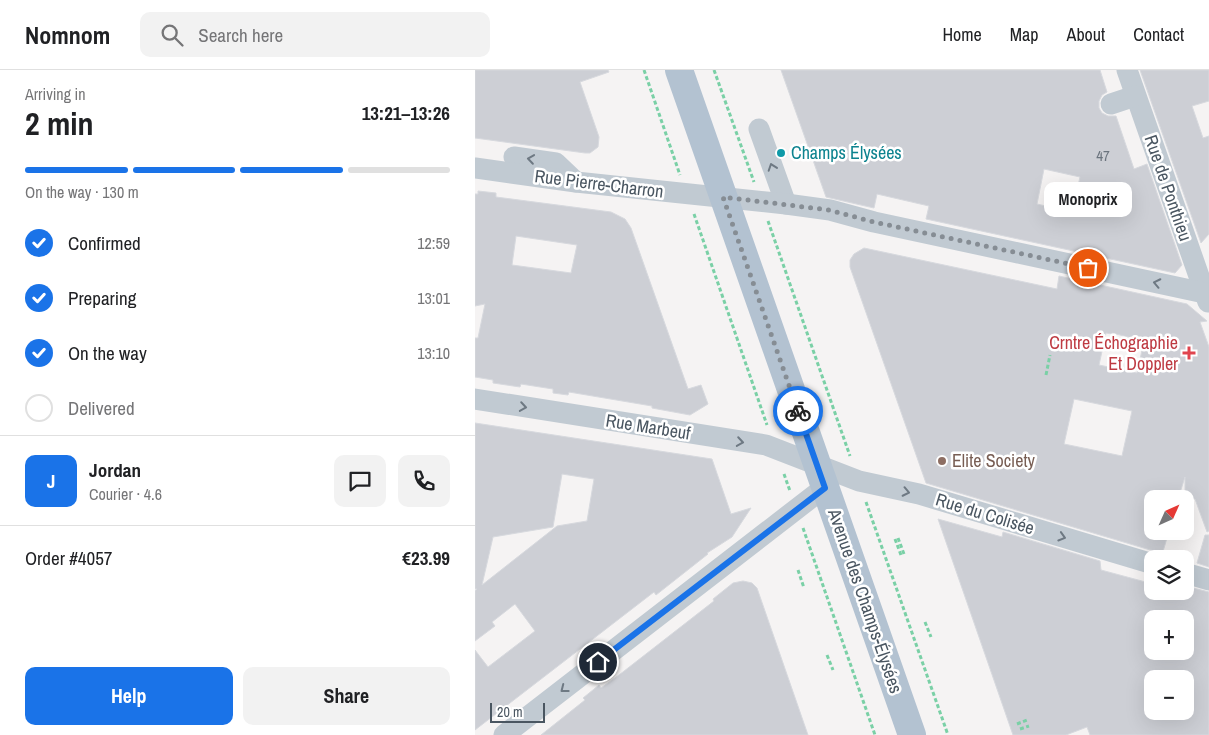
<!DOCTYPE html>
<meta charset="utf-8">
<style>
:root{--surface:#fff;--page:#f2f2f2;--text:#202124;--muted:#757577;--line:#e0e0e0;--accent:#1a73e8}
body{margin:0;font-family:"Archivo Narrow",sans-serif;background:var(--page);color:var(--text);height:100vh;display:flex;flex-direction:column;font-size:19px;white-space:nowrap}
*{box-sizing:border-box;margin:0}
p{font-size:16px;color:var(--muted)}
.icon{flex:none;width:28px;height:28px;fill:none;stroke:currentColor;stroke-width:2;stroke-linecap:round;stroke-linejoin:round}
.map{position:relative;flex:1;overflow:hidden}
.panel{display:flex;flex-direction:column;background:var(--surface);width:475px}
.panel>*{flex:none}
.needle{width:32px;rotate:45deg}
.controls{position:absolute;left:669px;top:420px;display:grid;gap:10px}
.controls a{display:grid;place-items:center;width:50px;height:50px;border-radius:10px;background:var(--surface);box-shadow:0 5px 20px #0002;font-size:25px}
.scale{position:absolute;left:15px;bottom:12px;width:55px;box-sizing:border-box;padding-left:5px;border:2px solid #4a5661;border-top:0;font-size:14px;line-height:18px;white-space:nowrap;color:#4a5661;-webkit-text-stroke:4px #fff;paint-order:stroke}
.pin{position:absolute;display:grid;place-items:center;width:42px;height:42px;color:#fff;margin:-21px;border:2px solid #fff;border-radius:50%;box-shadow:0 1px 5px #0007}
.courier{position:absolute;display:grid;place-items:center;width:50px;height:50px;margin:-25px;border:4px solid #1a73e8;border-radius:50%;background:#fff;color:#222;box-shadow:0 1px 6px #0007}
.bubble{position:absolute;height:35px;border-radius:10px;background:var(--surface);box-shadow:0 5px 20px #0002;font-size:16px;font-weight:800;line-height:35px;text-align:center}
.headline em{font-style:normal;font-weight:800}
.headline div{display:flex;flex-direction:column-reverse}
.headline{display:flex;align-items:center;justify-content:space-between;height:85px;padding:0 25px}
h1{font-size:32px;font-weight:800;line-height:38px}
.bar{display:grid;grid-template-columns:repeat(4,1fr);gap:8px 5px;align-content:center;height:60px;padding:0 25px}
.bar i{height:6px;border-radius:4px;background:var(--line)}
.bar .selected{background:var(--accent)}
.bar p{grid-column:span 4}
.line{display:flex;align-items:center;gap:12px;padding:0 25px;border-top:1px solid var(--line)}
.line div{flex:1}
.round{display:grid;place-items:center;flex:none;width:52px;height:52px;border-radius:10px;background:var(--page)}
ol{padding:0 25px;list-style:none}
li{display:flex;align-items:center;gap:15px;height:55px}
li p{margin-inline-start:auto}
li .icon{padding:5px;border-radius:50%;background:var(--accent);color:#fff;stroke-width:4}
li:last-child{color:var(--muted)}
li i{width:28px;height:28px;border:2px solid var(--line);border-radius:50%}
.action{display:flex;gap:10px;margin-top:auto;padding:10px 25px}
.action a{flex:1;height:58px;border-radius:10px;background:var(--accent);color:#fff;font-size:20px;font-weight:800;line-height:58px;text-align:center}
.action a+a{background:var(--page);color:var(--text)}
header{display:flex;align-items:center;gap:30px;box-sizing:border-box;height:70px;padding:0 25px;background:var(--surface);border-bottom:1px solid var(--line)}
header strong{font-size:24px}
nav{display:flex;gap:28px;margin-inline-start:auto;font-size:18px}
.search{width:350px;height:45px;background:var(--page);display:flex;align-items:center;gap:12px;box-sizing:border-box;padding:0 18px;border-radius:10px;color:var(--muted);font-size:19px}
main{display:flex;flex:1;min-height:0}
.map>svg:first-child{display:block}
.building{fill:#cdcfd5;stroke:#d7d9de;fill-rule:evenodd}
.lines{fill:none;stroke-linecap:round;stroke-linejoin:round}
.path{stroke:#7ad0a6;stroke-width:3;stroke-dasharray:4 2.5;stroke-linecap:butt}
.minor{stroke:#c1cad2;stroke-width:21}
.major{stroke:#b3c2d1;stroke-width:28}
.oneway{stroke:#6e7983}
.done{stroke:#868d94;stroke-width:5;stroke-dasharray:0 9}
.route{stroke:#1a73e8;stroke-width:6}
.culture-dot{fill:#0f9aa8;stroke:#fff;stroke-width:2}
.health-dot{fill:#e0444e;stroke:#fff;stroke-width:2}
.education-dot{fill:#8d6e63;stroke:#fff;stroke-width:2}
.labels{text-anchor:middle;stroke-width:5;stroke-linejoin:round;paint-order:stroke}
.number-label{font-size:15px;fill:#6b747e}
.culture-label{font-size:18px;fill:#0d838f;stroke:#fff;text-anchor:start}
.street-label{font-size:18px;fill:#4a5661;stroke:#fff}
.health-label{font-size:18px;fill:#be3a42;stroke:#fff;text-anchor:end}
.education-label{font-size:18px;fill:#785e54;stroke:#fff;text-anchor:start}
</style>
<header>
<strong>Nomnom</strong>
<div class="search"><svg class="icon" aria-label="search" viewBox="0 0 24 24"><circle cx="10" cy="10" r="6"/><path d="M15 15l6 6"/></svg>Search here</div>
<nav><a>Home</a><a>Map</a><a>About</a><a>Contact</a></nav>
</header>
<main>
<section class="panel">
<div class="headline"><div><h1>2 min</h1><p>Arriving in</p></div><em>13:21–13:26</em></div>
<div class="bar"><i class="selected"></i><i class="selected"></i><i class="selected"></i><i></i><p>On the way · 130 m</p></div>
<ol>
<li><svg class="icon" aria-label="check" viewBox="0 0 24 24"><path d="M5 12l5 5 9-10"/></svg>Confirmed<p>12:59</p></li>
<li><svg class="icon" aria-label="check" viewBox="0 0 24 24"><path d="M5 12l5 5 9-10"/></svg>Preparing<p>13:01</p></li>
<li><svg class="icon" aria-label="check" viewBox="0 0 24 24"><path d="M5 12l5 5 9-10"/></svg>On the way<p>13:10</p></li>
<li><i></i>Delivered</li>
</ol>
<div class="line" style="height:90px"><b class="round" style="background:var(--accent);color:#fff">J</b><div><b>Jordan</b><p>Courier · 4.6</p></div><a class="round"><svg class="icon" aria-label="chat" viewBox="0 0 24 24"><path d="M4 5h16v11H9l-5 4z"/></svg></a><a class="round"><svg class="icon" aria-label="phone" viewBox="0 0 24 24"><path d="M5 4h4l2 5-3 2q2 4 5 5l2-3 5 2v4C11 20 4 13 5 4z"/></svg></a></div>
<div class="line" style="height:65px"><div>Order #4057</div><b>€23.99</b></div>
<div class="action"><a>Help</a><a>Share</a></div>
</section>
<div class="map">
<svg width="734" height="665" viewBox="0 0 734 665">
<rect width="100%" height="100%" fill="#f5f3f3"/>
<g class="building">
<path d="M 0,0 L 133,0 L 134,2 L 105,12 L 124,67 L 123,77 L 115,83 L 110,83 L 0,68 Z"/>
<path d="M 306,0 L 625,0 L 632,22 L 627,25 L 624,31 L 624,38 L 627,43 L 633,46 L 641,46 L 659,99 L 672,94 L 707,195 L 700,203 L 451,149 L 454,136 L 402,124 L 399,138 L 351,127 ZM 569,99 L 605,107 L 597,142 L 562,134 Z"/>
<path d="M 665,0 L 734,0 L 734,31 L 717,36 L 728,68 L 734,66 L 734,164 L 726,173 Z"/>
<path d="M 3,121 L 21,123 L 21,127 L 136,142 L 150,149 L 156,158 L 213,319 L 226,315 L 233,334 L 215,345 L 177,338 L 177,336 L 94,322 L 93,325 L 78,323 L 78,319 L 46,314 L 45,317 L 18,313 L 18,310 L 0,307 L 0,268 L 3,268 L 10,234 L 0,236 L 0,124 L 3,124 ZM 41,166 L 102,175 L 96,203 L 37,195 Z"/>
<path d="M 389,178 L 582,219 L 584,206 L 712,234 L 732,251 L 725,252 L 734,277 L 734,461 L 732,462 L 720,429 L 710,429 L 710,407 L 703,429 L 678,429 L 678,461 L 694,461 L 687,485 L 682,482 L 451,413 L 375,197 L 375,190 L 379,184 ZM 631,263 L 637,264 L 637,263 L 669,271 L 662,303 L 624,295 ZM 599,329 L 657,341 L 647,386 L 589,374 Z"/>
<path d="M 0,353 L 237,389 L 256,444 L 276,438 L 257,467 L 232,483 L 233,484 L 181,525 L 179,522 L 0,660 L 0,580 L 13,597 L 60,561 L 40,534 L 17,552 L 20,556 L 0,571 L 0,521 L 2,519 L 0,519 ZM 87,404 L 119,409 L 112,451 L 82,456 L 7,515 L 18,467 L 78,457 Z"/>
<path d="M 463,449 L 527,467 L 528,462 L 625,491 L 626,500 L 678,514 L 678,521 L 713,521 L 714,517 L 734,522 L 734,665 L 615,665 L 612,657 L 591,665 L 538,665 ZM 678,549 L 710,549 L 710,581 L 678,581 ZM 678,609 L 710,609 L 710,641 L 678,641 Z"/>
<path d="M 730,465 L 734,465 L 734,497 L 722,493 Z"/>
<path d="M 268,511 L 277,513 L 282,518 L 333,665 L 66,665 L 110,630 L 108,628 L 124,615 L 126,618 L 144,605 L 239,531 L 238,529 L 258,513 Z"/>
</g>
<g class="lines">
<g class="path">
<path d="M 169,0 L 205,105"/>
<path d="M 239,0 L 279,112"/>
<path d="M 219,144 L 292,355"/>
<path d="M 293,151 L 375,386"/>
<path d="M 571,305 L 575,285"/>
<path d="M 309,404 L 315,421"/>
<path d="M 391,432 L 473,665"/>
<path d="M 328,458 L 400,665"/>
<path d="M 423,468 L 429,484"/>
<path d="M 420,469 L 426,485"/>
<path d="M 323,500 L 329,518"/>
<path d="M 450,552 L 456,567"/>
<path d="M 352,585 L 358,600"/>
<path d="M 542,654 L 552,650"/>
<path d="M 545,659 L 554,656"/>
</g>
<g class="minor">
<path d="M 652,0 L 733,232"/>
<path d="M 636,34 L 660,26"/>
<path d="M 284,59 L 311,134"/>
<path d="M 39,87 L 81,93 L 101,112"/>
<path d="M 0,98 L 101,112 L 311,134 L 355,140 L 399,152 L 734,224"/>
<path d="M 0,329 L 291,375 L 384,411 L 444,424 L 678,494"/>
<path d="M 710,503 L 734,510"/>
<path d="M 29,665 L 350,417"/>
</g>
<path class="major" d="M 204,0 L 437,665"/>
</g>
<defs><path id="oneway-chevron" d="M-2-3.5L2.5 0L-2 3.5" fill="none" stroke-width="1.6" stroke-linecap="round" stroke-linejoin="round" transform="scale(1.25)"/></defs>
<g class="oneway">
<use href="#oneway-chevron" transform="translate(56 89) rotate(-172)"/>
<use href="#oneway-chevron" transform="translate(297 97) rotate(-109)"/>
<use href="#oneway-chevron" transform="translate(682 213) rotate(-168)"/>
<use href="#oneway-chevron" transform="translate(48 337) rotate(9)"/>
<use href="#oneway-chevron" transform="translate(265 372) rotate(9)"/>
<use href="#oneway-chevron" transform="translate(431 422) rotate(12)"/>
<use href="#oneway-chevron" transform="translate(587 467) rotate(17)"/>
<use href="#oneway-chevron" transform="translate(89 619) rotate(142)"/>
</g>
<g class="lines">
<path class="done" d="M 323,341 L 248,127 L 354,140 L 399,152 L 613,198"/>
<path class="route" d="M 123,592 L 350,418 L 323,341"/>
</g>
<circle class="culture-dot" cx="306" cy="83" r="5"/>
<path class="health-dot" d="M711.5 275.5h5v5h5v5h-5v5h-5v-5h-5v-5h5z"/>
<circle class="education-dot" cx="467" cy="391" r="5"/>
<g class="labels">
<g class="number-label">
<text x="628" y="91">47</text>
</g>
<g class="culture-label">
<text x="316" y="89">Champs Élysées</text>
</g>
<g class="street-label">
<text transform="translate(124 114) rotate(7)" y="6">Rue Pierre-Charron</text>
<text transform="translate(693 118) rotate(71)" y="6">Rue de Ponthieu</text>
<text transform="translate(173 357) rotate(9)" y="6">Rue Marbeuf</text>
<text transform="translate(510 444) rotate(17)" y="6">Rue du Colisée</text>
<text transform="translate(390 531) rotate(71)" y="6">Avenue des Champs-Élysées</text>
</g>
<g class="health-label">
<text x="703" y="279">Crntre Échographie<tspan x="703" dy="21">Et Doppler</tspan></text>
</g>
<g class="education-label">
<text x="477" y="397">Elite Society</text>
</g>
</g>
</svg>
<div class="controls">
<a><svg class="needle" viewBox="-14 -14 28 28"><path d="M0-13l5 13h-10z" fill="#e53935"/><path d="M0 13l5-13h-10z" fill="#757577"/></svg></a>
<a><svg class="icon" aria-label="layers" viewBox="0 0 24 24"><path d="M12 4l9 5-9 5-9-5zM3 14l9 5 9-5"/></svg></a>
<a>+</a>
<a>−</a>
</div>
<div class="scale">20 m</div>
<div class="pin" style="left:613px;top:198px;background:#ea580c"><svg class="icon" aria-label="bag" viewBox="0 0 24 24"><path d="M5 8h14l-1 12H6zM9 8a3 3 0 0 1 6 0"/></svg></div>
<div class="pin" style="left:123px;top:592px;background:#1f2937"><svg class="icon" aria-label="home" viewBox="0 0 24 24"><path d="M3 11l9-7 9 7M6 9v11h12V9"/></svg></div>
<div class="courier" style="left:323px;top:341px"><svg class="icon" aria-label="bike" viewBox="0 0 24 24"><circle cx="6" cy="16" r="4"/><circle cx="18" cy="16" r="4"/><path d="M6 16l4-8h5l3 8M10 8l3 8H6M13 5h3"/></svg></div>
<div class="bubble" style="left:569px;top:112px;width:88px">Monoprix</div>
</div>
</main>
